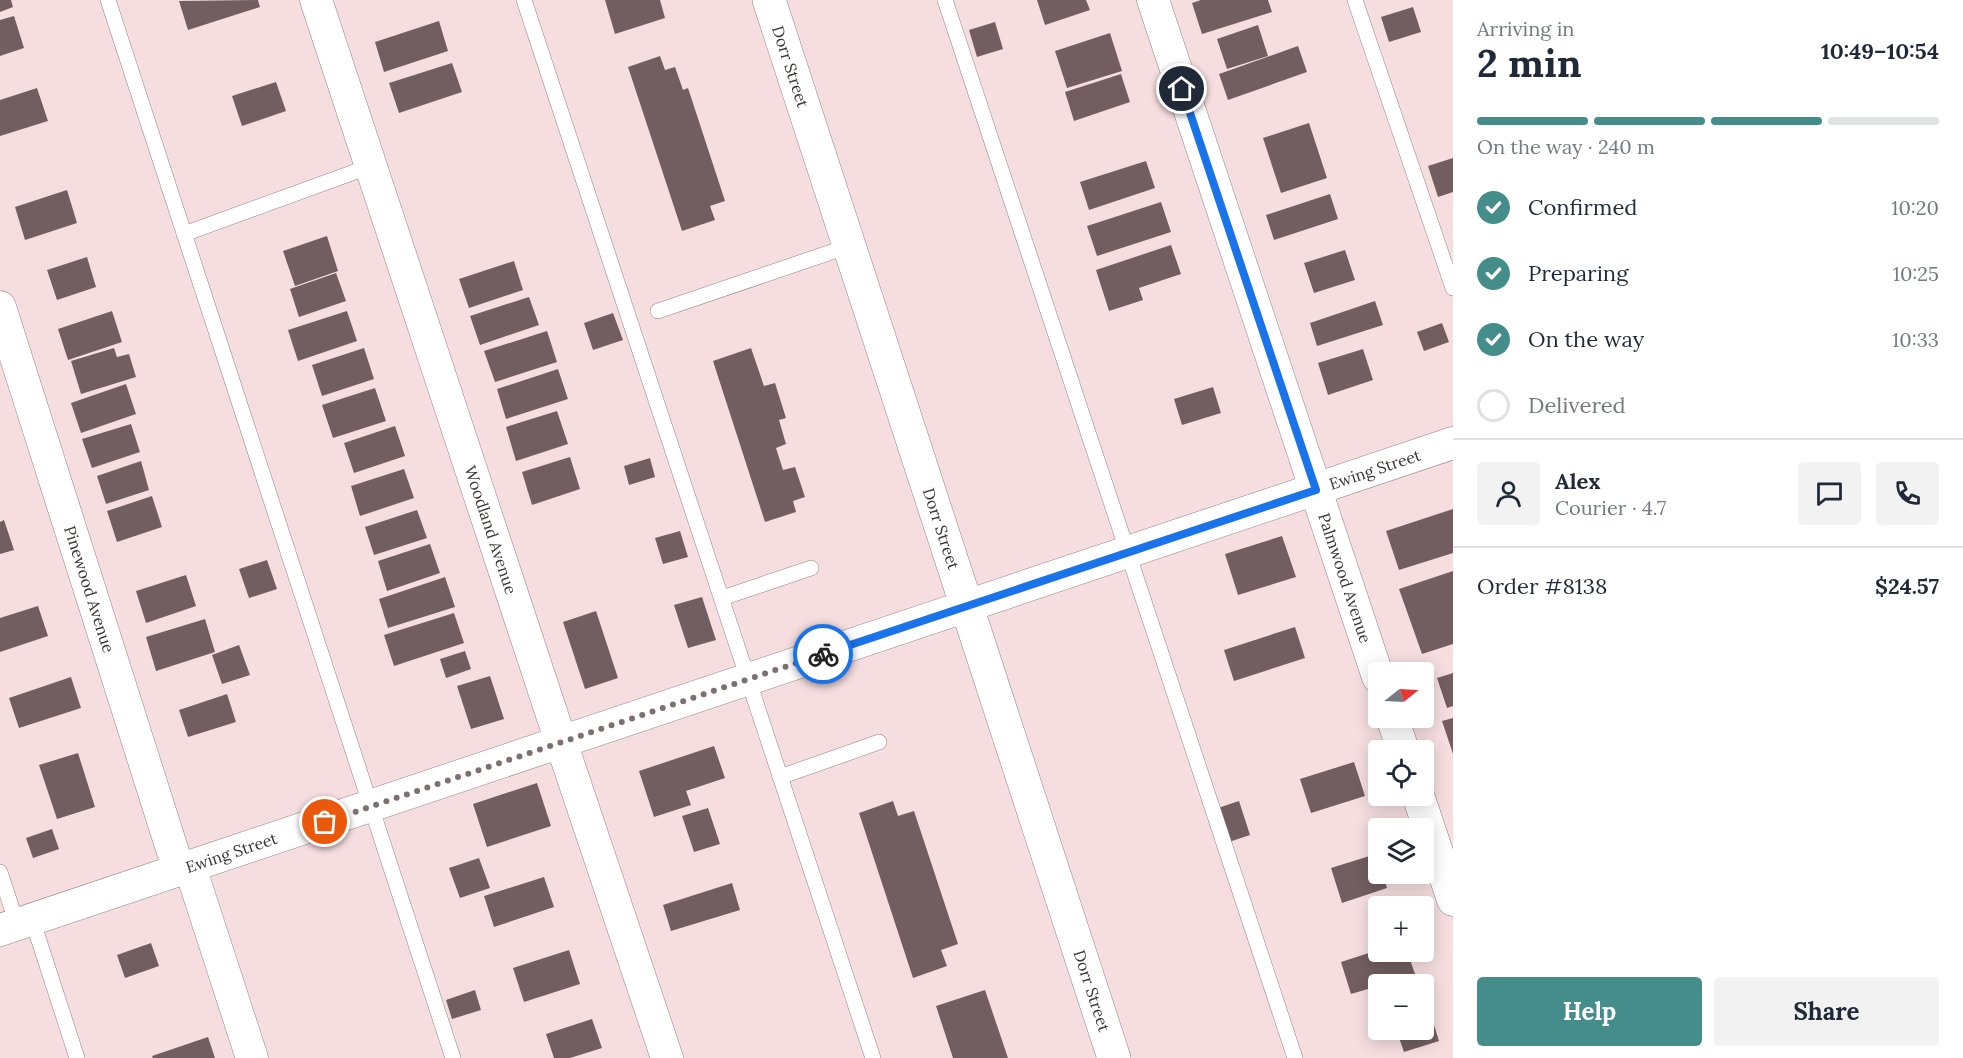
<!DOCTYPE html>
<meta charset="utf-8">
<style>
:root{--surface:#fff;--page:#f2f2f3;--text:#1f2937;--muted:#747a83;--line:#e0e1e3;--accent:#458d8a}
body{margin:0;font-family:Lora,serif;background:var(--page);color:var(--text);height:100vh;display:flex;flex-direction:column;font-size:22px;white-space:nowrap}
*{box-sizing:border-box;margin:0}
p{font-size:20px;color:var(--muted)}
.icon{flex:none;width:33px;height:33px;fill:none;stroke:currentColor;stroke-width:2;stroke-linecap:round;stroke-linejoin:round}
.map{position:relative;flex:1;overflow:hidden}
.drawer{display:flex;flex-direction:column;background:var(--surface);width:510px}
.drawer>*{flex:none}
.needle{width:39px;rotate:72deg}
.controls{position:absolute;left:1368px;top:662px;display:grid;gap:12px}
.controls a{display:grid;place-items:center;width:66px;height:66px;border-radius:6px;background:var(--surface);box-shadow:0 3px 15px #0003;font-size:30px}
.pin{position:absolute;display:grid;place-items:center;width:51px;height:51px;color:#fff;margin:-26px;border:3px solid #fff;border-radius:50%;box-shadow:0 2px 6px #0007}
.courier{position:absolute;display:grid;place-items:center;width:60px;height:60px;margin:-30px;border:4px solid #1a73e8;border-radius:50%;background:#fff;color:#222;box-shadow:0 2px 8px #0007}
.headline em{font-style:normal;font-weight:800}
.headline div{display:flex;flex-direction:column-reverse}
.headline{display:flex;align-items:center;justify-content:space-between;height:102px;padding:0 24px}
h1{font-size:39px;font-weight:800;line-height:45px}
.bar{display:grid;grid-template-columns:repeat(4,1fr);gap:9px 6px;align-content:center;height:72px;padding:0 24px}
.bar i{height:8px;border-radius:4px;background:var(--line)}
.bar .active{background:var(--accent)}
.bar p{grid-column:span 4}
.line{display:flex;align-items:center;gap:15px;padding:0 24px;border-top:2px solid var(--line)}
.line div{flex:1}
.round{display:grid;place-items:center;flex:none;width:63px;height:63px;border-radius:6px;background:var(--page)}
ol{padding:0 24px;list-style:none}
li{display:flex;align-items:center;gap:18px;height:66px}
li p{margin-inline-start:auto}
li .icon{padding:6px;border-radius:50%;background:var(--accent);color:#fff;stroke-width:4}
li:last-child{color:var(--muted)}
li i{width:33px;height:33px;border:3px solid var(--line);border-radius:50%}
.button{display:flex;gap:12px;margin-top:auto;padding:12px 24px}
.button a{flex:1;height:69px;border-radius:6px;background:var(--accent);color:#fff;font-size:24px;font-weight:800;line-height:69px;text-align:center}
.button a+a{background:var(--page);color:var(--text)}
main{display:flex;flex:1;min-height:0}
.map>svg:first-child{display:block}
.building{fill:#725e60}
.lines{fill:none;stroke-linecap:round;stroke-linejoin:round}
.service-casing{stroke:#978283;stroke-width:16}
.minor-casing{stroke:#978283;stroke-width:33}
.secondary-casing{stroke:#978283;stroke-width:34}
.service{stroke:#fff;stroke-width:15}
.minor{stroke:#fff;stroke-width:32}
.secondary{stroke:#fff;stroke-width:33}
.done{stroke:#7e7070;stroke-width:6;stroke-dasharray:0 10.8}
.route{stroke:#1a73e8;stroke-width:8}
.labels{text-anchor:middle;stroke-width:6;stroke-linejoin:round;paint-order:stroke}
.street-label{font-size:16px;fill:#3d3434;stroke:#f6dee0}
</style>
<main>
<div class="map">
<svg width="1453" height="1058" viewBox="0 0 1453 1058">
<rect width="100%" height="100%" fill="#f6dee0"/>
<g class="building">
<path d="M 0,0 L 11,0 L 13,7 L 0,12 Z"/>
<path d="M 258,0 L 260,7 L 188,30 L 179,1 Z"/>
<path d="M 605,0 L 660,0 L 665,18 L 615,34 Z"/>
<path d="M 1037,0 L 1086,0 L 1090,10 L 1045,25 Z"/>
<path d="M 1201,0 L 1268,0 L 1272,12 L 1202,34 L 1192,3 Z"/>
<path d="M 1413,7 L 1421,32 L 1389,42 L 1381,17 Z"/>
<path d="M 14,16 L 24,48 L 0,56 L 0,20 Z"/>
<path d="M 439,21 L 448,51 L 384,72 L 375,42 Z"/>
<path d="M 995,22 L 1003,49 L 977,57 L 969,30 Z"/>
<path d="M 1258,25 L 1268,56 L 1227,69 L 1217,39 Z"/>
<path d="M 1110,33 L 1122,71 L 1067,88 L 1055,51 Z"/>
<path d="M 1298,46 L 1307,72 L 1228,100 L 1219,74 Z"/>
<path d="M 660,56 L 665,70 L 675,67 L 683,90 L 688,88 L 725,201 L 710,206 L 715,220 L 682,231 L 628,67 Z"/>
<path d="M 452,63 L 462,92 L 399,113 L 389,83 Z"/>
<path d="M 1121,74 L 1130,102 L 1074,121 L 1065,92 Z"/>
<path d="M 276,82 L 286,111 L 242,126 L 232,96 Z"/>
<path d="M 37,88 L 48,121 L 0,136 L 0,100 Z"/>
<path d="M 1309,123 L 1327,178 L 1281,193 L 1263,138 Z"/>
<path d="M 1453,158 L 1453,192 L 1438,197 L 1428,166 Z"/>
<path d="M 1146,161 L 1155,188 L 1089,210 L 1080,182 Z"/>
<path d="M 67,190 L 77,223 L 25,240 L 15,207 Z"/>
<path d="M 1330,194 L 1338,219 L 1274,240 L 1266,215 Z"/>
<path d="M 1161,202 L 1171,232 L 1097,256 L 1087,226 Z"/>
<path d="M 327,236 L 338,271 L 295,286 L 283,251 Z"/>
<path d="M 1171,245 L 1181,274 L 1139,288 L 1143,300 L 1109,311 L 1096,270 Z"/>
<path d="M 1345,250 L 1355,280 L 1314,293 L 1304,263 Z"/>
<path d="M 87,257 L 96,287 L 57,300 L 47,270 Z"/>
<path d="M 514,261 L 523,290 L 469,308 L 459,279 Z"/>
<path d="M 336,273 L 346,301 L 299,317 L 290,289 Z"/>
<path d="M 529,297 L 539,325 L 480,345 L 470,316 Z"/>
<path d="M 1375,301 L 1383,325 L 1317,346 L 1310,323 Z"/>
<path d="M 112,311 L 122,342 L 68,360 L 58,329 Z"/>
<path d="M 347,311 L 357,341 L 298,361 L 288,330 Z"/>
<path d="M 613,313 L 623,340 L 593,350 L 584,323 Z"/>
<path d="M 1442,323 L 1449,342 L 1424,351 L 1417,332 Z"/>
<path d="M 547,331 L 557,362 L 495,382 L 484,351 Z"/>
<path d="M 114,348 L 117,357 L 129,354 L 136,377 L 81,394 L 71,361 Z"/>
<path d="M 364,348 L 374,379 L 322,396 L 312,365 Z"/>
<path d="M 751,348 L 764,386 L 775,383 L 786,418 L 779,420 L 786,444 L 776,448 L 783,470 L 795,467 L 805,497 L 793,501 L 796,512 L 765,522 L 713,361 Z"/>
<path d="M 1363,349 L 1373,380 L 1328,395 L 1318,363 Z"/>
<path d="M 558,369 L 568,399 L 506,419 L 497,389 Z"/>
<path d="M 126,384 L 136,414 L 81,433 L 71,403 Z"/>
<path d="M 1213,387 L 1221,413 L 1182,425 L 1174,399 Z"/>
<path d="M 375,388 L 386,421 L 333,438 L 322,405 Z"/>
<path d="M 557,411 L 568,444 L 516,461 L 506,427 Z"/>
<path d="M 131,424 L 140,452 L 92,468 L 82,439 Z"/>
<path d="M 395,426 L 405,456 L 354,473 L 344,443 Z"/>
<path d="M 570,457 L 580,489 L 532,505 L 522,472 Z"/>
<path d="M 650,458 L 655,477 L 629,485 L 624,466 Z"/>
<path d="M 141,461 L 149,490 L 106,504 L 97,476 Z"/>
<path d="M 404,469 L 414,498 L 360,516 L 351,486 Z"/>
<path d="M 152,496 L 162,527 L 117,542 L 107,511 Z"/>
<path d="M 1453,509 L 1453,553 L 1399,570 L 1386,531 Z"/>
<path d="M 417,510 L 427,538 L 374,555 L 365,527 Z"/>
<path d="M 4,520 L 14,550 L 0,554 L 0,522 Z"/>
<path d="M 680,531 L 688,557 L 663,564 L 655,538 Z"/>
<path d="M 1282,536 L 1296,577 L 1238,595 L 1225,554 Z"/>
<path d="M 430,544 L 440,573 L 387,591 L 378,561 Z"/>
<path d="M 267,560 L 277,589 L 249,598 L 239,569 Z"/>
<path d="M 1453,571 L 1453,644 L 1422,654 L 1399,589 Z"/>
<path d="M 186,575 L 196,606 L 146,623 L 136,591 Z"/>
<path d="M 445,577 L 455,607 L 388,628 L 379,599 Z"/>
<path d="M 702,597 L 716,640 L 688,648 L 674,605 Z"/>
<path d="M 38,606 L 48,636 L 0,652 L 0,618 Z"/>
<path d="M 596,611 L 618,678 L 585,689 L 563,622 Z"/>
<path d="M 454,613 L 464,643 L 394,666 L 384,635 Z"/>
<path d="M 205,619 L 215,652 L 156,671 L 146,637 Z"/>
<path d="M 1295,627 L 1305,658 L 1234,681 L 1224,650 Z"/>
<path d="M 239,645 L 250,675 L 222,684 L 212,655 Z"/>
<path d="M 465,651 L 471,669 L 446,678 L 440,659 Z"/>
<path d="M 1453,673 L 1453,706 L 1447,708 L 1437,678 Z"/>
<path d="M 490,676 L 504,719 L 471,729 L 457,686 Z"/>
<path d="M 71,677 L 81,708 L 19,728 L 9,698 Z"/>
<path d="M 227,694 L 236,722 L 188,737 L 179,710 Z"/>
<path d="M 1453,718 L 1453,754 L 1442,721 Z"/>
<path d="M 714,746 L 725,778 L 686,791 L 691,805 L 654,817 L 639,771 Z"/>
<path d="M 78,753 L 95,807 L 57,819 L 39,765 Z"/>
<path d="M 1354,762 L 1365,796 L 1311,813 L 1300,779 Z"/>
<path d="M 537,783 L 551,826 L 487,847 L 473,804 Z"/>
<path d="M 893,801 L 898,816 L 914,811 L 958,944 L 941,950 L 947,966 L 913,978 L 859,813 Z"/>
<path d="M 1239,801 L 1250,835 L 1229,842 L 1218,808 Z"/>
<path d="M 708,808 L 720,844 L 694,852 L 682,816 Z"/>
<path d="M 52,829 L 59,849 L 33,858 L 26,838 Z"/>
<path d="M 1376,854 L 1378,863 L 1378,873 L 1382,873 L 1387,888 L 1342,903 L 1331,868 Z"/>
<path d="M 479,858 L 490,888 L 460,898 L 449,868 Z"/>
<path d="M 544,877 L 554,907 L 494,927 L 484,896 Z"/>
<path d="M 732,883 L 740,910 L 671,931 L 663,905 Z"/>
<path d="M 151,943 L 159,966 L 125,978 L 117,955 Z"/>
<path d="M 569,950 L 580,984 L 524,1002 L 513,968 Z"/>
<path d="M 1378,950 L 1378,951 L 1407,951 L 1415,974 L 1378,984 L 1378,986 L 1351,994 L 1341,962 Z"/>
<path d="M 475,990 L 481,1010 L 452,1019 L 446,1000 Z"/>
<path d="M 985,990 L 1008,1058 L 953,1058 L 936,1006 Z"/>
<path d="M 1429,1009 L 1439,1041 L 1404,1052 L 1396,1029 L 1424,1029 L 1424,1010 Z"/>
<path d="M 592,1019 L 602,1048 L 570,1058 L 554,1058 L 546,1034 Z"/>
<path d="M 208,1037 L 215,1058 L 153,1058 L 152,1056 Z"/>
</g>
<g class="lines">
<g class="service-casing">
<g id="service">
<path d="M 108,0 L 453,1058"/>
<path d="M 524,0 L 873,1058"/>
<path d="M 945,0 L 1295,1058"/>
<path d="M 1355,0 L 1453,288"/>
<path d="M 184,234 L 371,166"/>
<path d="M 658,311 L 849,246"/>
<path d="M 722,598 L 811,568"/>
<path d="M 780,777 L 879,742"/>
<path d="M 0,872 L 17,924"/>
<path d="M 32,919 L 77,1058"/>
</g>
</g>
<g class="minor-casing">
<g id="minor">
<path id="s1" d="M 316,0 L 561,742 L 667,1058"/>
<path id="s2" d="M 1153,0 L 1378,677"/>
<path id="s3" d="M 0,307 L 179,871"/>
<path d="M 1392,717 L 1403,750"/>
<path d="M 1418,795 L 1453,900"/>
<path d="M 190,867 L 252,1058"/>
<path id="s4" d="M 0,930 L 1453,443"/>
</g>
</g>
<g class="secondary-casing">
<g id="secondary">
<path id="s5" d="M 769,0 L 1114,1058"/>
</g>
</g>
<use href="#service" class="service"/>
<use href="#minor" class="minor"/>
<use href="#secondary" class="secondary"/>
</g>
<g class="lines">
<path class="done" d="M 325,822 L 823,654"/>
<path class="route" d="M 823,654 L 1316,490 L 1182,89"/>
</g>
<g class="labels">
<g class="street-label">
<text dy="6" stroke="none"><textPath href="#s5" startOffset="70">Dorr Street</textPath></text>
<text dy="6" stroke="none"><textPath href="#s4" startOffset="1450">Ewing Street</textPath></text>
<text dy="6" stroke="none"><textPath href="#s1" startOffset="558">Woodland Avenue</textPath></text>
<text dy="6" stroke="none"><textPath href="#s5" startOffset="556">Dorr Street</textPath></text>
<text dy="6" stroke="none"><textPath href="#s2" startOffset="609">Palmwood Avenue</textPath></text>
<text dy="6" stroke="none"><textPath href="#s3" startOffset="296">Pinewood Avenue</textPath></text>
<text dy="6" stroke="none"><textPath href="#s4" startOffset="244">Ewing Street</textPath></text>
<text dy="6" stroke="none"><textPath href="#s5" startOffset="1042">Dorr Street</textPath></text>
</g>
</g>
</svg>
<div class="controls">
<a><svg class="needle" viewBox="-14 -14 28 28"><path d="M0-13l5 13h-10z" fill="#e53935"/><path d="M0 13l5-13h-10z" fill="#747a83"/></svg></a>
<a><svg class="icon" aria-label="locate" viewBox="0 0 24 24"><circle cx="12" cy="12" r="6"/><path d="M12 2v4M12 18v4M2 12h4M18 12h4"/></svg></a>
<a><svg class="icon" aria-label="layers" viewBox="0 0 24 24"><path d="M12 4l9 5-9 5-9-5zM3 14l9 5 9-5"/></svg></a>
<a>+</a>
<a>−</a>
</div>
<div class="pin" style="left:325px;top:822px;background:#ea580c"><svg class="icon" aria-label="bag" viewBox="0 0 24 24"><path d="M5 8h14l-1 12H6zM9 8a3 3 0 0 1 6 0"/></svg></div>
<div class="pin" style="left:1182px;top:89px;background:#1f2937"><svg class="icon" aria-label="home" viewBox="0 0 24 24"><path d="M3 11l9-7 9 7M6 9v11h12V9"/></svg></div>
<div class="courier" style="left:823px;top:654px"><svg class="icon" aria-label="bike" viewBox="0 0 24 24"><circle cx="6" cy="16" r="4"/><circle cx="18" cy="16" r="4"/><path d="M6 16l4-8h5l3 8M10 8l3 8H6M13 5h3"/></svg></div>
</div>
<section class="drawer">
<div class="headline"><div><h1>2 min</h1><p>Arriving in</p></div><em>10:49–10:54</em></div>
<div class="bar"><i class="active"></i><i class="active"></i><i class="active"></i><i></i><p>On the way · 240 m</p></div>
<ol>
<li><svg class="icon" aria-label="check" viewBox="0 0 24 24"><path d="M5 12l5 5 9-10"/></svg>Confirmed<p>10:20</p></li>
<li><svg class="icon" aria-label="check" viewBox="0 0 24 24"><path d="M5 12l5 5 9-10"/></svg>Preparing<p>10:25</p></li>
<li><svg class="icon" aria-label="check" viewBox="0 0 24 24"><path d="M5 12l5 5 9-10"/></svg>On the way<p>10:33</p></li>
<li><i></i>Delivered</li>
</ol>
<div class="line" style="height:108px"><a class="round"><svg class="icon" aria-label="person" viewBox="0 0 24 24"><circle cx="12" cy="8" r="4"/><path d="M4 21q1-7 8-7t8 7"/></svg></a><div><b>Alex</b><p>Courier · 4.7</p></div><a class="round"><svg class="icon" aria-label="chat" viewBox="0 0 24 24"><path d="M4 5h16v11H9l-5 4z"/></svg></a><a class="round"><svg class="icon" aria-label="phone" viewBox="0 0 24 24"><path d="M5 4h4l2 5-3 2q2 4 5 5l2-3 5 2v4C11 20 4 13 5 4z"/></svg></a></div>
<div class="line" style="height:78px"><div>Order #8138</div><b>$24.57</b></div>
<div class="button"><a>Help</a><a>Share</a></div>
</section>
</main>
